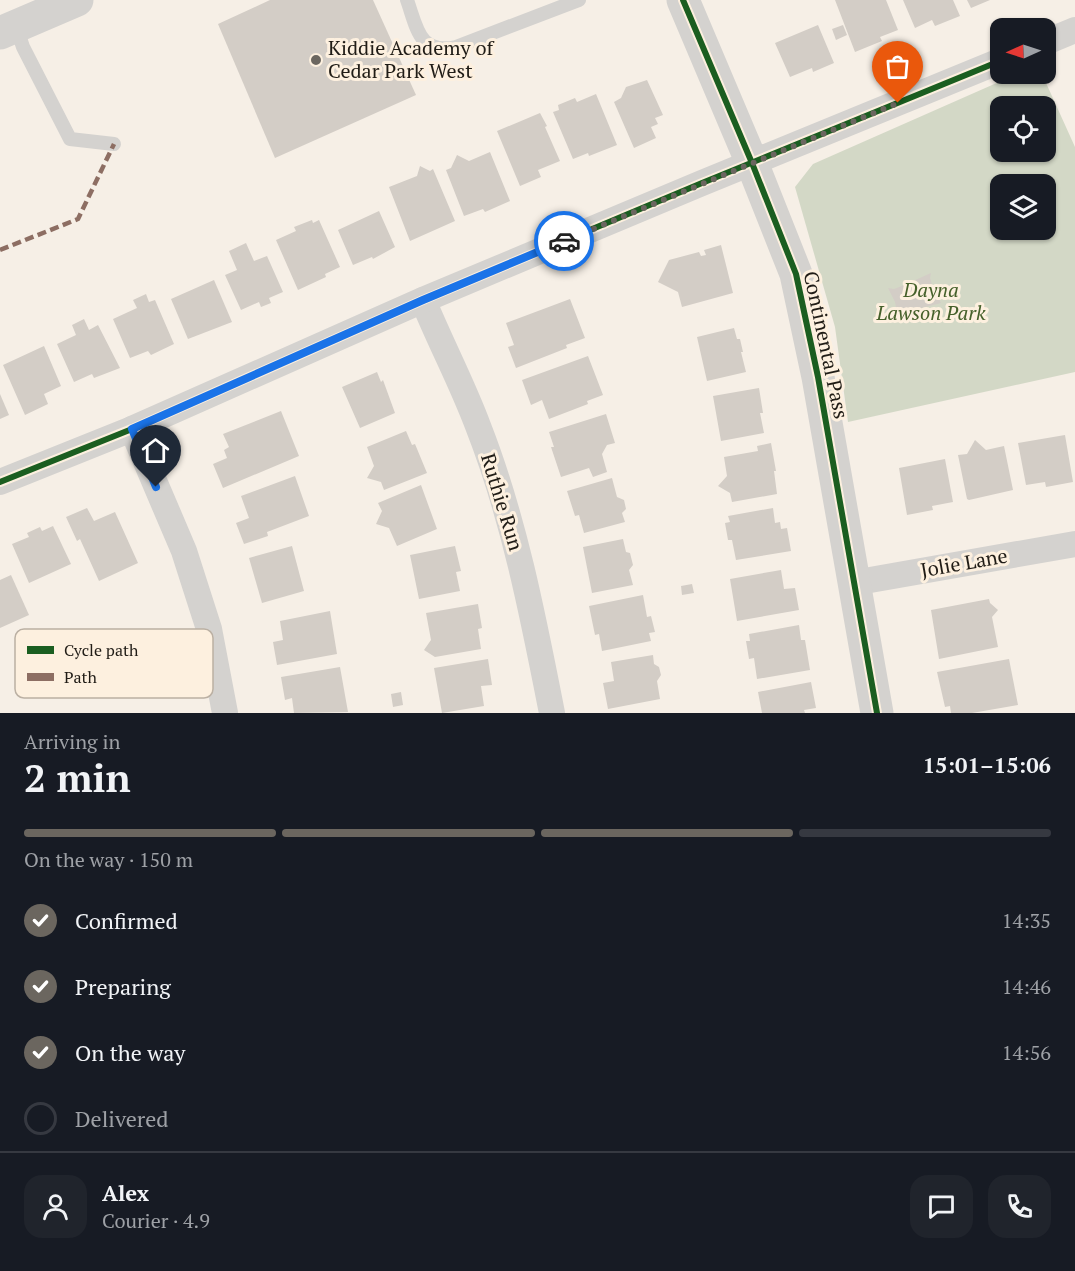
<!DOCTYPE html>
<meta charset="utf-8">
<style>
:root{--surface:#171b24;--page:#20242c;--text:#f1f3f6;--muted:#9ea1a6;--line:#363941;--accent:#6b665f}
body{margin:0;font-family:"PT Serif",serif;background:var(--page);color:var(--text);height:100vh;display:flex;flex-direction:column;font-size:22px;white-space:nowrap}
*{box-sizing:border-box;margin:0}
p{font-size:20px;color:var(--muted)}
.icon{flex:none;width:33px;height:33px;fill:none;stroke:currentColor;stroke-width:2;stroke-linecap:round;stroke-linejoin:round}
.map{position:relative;height:713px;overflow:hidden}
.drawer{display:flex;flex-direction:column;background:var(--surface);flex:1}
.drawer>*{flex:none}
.needle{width:39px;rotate:267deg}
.controls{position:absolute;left:990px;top:18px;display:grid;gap:12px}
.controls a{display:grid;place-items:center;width:66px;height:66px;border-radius:12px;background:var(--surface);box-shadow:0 2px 4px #0004;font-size:30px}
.pin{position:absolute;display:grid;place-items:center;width:51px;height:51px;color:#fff;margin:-62px -26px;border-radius:50% 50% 50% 0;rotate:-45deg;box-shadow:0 0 6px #0007}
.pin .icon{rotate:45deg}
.courier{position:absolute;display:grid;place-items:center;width:60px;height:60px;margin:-30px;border:4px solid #1a73e8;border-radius:50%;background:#fff;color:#222;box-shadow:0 2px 8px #0007}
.overview em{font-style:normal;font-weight:800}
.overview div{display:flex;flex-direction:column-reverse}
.overview{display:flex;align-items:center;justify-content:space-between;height:102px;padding:0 24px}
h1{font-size:39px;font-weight:800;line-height:45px}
.bar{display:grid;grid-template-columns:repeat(4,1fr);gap:9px 6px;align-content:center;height:72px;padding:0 24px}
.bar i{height:8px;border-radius:4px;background:var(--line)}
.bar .on{background:var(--accent)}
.bar p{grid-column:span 4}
.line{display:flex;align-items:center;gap:15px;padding:0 24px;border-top:2px solid var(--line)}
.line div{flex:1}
.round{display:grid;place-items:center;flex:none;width:63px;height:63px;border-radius:18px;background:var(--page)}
ol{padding:0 24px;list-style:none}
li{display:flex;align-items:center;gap:18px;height:66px}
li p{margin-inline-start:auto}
li .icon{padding:6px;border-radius:50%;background:var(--accent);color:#fff;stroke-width:4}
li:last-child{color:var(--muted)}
li i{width:33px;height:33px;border:3px solid var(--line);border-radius:50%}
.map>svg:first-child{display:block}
.green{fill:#d3d8c6;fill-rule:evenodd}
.building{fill:#d3cdc6}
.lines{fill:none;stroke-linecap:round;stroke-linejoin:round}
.service{stroke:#d4d2cf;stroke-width:14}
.minor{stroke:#d4d2cf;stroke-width:26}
.tertiary{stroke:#d4d2cf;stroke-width:33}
.secondary{stroke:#d4d2cf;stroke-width:33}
.quiet{stroke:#8d6e63;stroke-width:4.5;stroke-dasharray:9 4.5;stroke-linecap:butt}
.cycleway-casing{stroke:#fdf0df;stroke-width:10}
.cycleway{stroke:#1b5e20;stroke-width:6}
.done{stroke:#6b665f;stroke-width:6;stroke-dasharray:0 10.8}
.route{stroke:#1a73e8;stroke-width:8}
.poi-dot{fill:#6b665f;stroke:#fdf0df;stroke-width:2}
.labels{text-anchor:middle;stroke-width:6;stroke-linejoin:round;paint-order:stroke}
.poi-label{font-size:20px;fill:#201c16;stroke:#fdf0df;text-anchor:start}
.park-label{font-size:20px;font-style:italic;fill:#45602a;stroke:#fdf0df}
.street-label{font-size:20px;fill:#201c16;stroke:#fdf0df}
.key{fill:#fdf0df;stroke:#bbb0a3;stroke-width:1.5}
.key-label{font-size:16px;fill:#201c16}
</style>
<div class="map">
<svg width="1075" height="713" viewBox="0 0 1075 713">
<rect width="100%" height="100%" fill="#f6efe6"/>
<path class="green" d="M 1017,74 L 1042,74 L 1075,147 L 1075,372 L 848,422 L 835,327 L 795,187 L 813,164 ZM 1000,106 L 1046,106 L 1046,152 L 1000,152 ZM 1000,184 L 1046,184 L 1046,230 L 1000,230 Z"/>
<g class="building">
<path d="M 270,0 L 373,0 L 416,95 L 275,158 L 218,24 Z"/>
<path d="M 835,0 L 886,0 L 898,30 L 880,37 L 882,41 L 855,52 Z"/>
<path d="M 903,0 L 953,0 L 960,16 L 935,26 L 932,20 L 915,28 Z"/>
<path d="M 967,0 L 990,0 L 971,8 Z"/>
<path d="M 818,25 L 834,63 L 813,72 L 812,68 L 790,77 L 775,43 Z"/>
<path d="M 843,25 L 847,35 L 836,40 L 832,29 Z"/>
<path d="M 647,80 L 663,115 L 655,118 L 658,124 L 651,127 L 656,138 L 634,148 L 614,102 L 621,98 L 626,87 Z"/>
<path d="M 596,94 L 617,145 L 589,156 L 588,153 L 573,159 L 553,112 L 559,110 L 558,105 L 575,98 L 577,102 Z"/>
<path d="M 540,113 L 547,126 L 545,127 L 560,161 L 538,170 L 541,177 L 520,186 L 497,131 Z"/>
<path d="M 490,152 L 510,201 L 485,212 L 483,209 L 464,216 L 446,170 L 451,168 L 457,155 L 469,161 Z"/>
<path d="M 420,166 L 430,171 L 433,169 L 455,221 L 410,241 L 389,187 L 417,176 Z"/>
<path d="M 379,211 L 395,247 L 373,259 L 372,257 L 353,265 L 338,230 Z"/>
<path d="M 312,220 L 313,223 L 319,220 L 340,267 L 325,274 L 326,277 L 298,290 L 276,240 L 296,231 L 294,227 Z"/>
<path d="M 246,243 L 254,261 L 267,256 L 283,292 L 269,298 L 271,303 L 261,307 L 259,302 L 241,310 L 225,275 L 237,270 L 229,251 Z"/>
<path d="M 721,245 L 733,293 L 682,307 L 678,292 L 658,282 L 669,260 L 699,252 L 701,256 L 706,255 L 704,250 Z"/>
<path d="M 931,273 L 930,278 L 933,288 L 941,303 L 910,311 L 898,317 L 895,302 L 888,288 L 894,289 L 902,286 Z"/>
<path d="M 214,280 L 232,322 L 188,339 L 171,299 Z"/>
<path d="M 146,294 L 149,302 L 155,300 L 174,344 L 151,355 L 148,351 L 130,358 L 113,319 L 137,308 L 133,300 Z"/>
<path d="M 570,299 L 585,338 L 566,345 L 567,348 L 516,368 L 508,347 L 514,345 L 506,323 Z"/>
<path d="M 84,319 L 89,330 L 98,325 L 120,368 L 94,378 L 92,374 L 74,382 L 57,344 L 76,335 L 72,325 Z"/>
<path d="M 734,328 L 737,339 L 740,339 L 743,352 L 741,352 L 746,372 L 707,381 L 697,337 Z"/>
<path d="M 44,346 L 61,386 L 44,394 L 48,404 L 25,415 L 3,365 Z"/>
<path d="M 588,356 L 603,395 L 587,401 L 588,404 L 549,419 L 542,400 L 531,405 L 522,380 Z"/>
<path d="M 377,372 L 381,382 L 383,380 L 395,413 L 360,428 L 342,387 Z"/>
<path d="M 759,388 L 763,413 L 760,413 L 764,433 L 721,441 L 713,396 Z"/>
<path d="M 0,394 L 9,415 L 0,419 Z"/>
<path d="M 281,411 L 299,456 L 223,488 L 213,464 L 227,458 L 224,450 L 229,447 L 223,434 Z"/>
<path d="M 606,414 L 615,443 L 607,445 L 602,454 L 607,472 L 593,477 L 589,468 L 561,477 L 551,447 L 554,447 L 549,432 Z"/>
<path d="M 406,431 L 412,445 L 415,444 L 427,473 L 384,490 L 381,482 L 367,478 L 374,466 L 367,447 Z"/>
<path d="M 1065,435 L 1073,482 L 1046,487 L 1045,482 L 1026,485 L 1018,443 Z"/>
<path d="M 975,440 L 986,450 L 1004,446 L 1013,490 L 969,500 L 967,499 L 958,455 L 967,454 Z"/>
<path d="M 771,443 L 776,471 L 774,471 L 777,494 L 732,502 L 730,493 L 718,486 L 727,476 L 724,457 L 758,451 L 757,446 Z"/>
<path d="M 945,459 L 953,502 L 932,506 L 933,510 L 907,515 L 899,468 Z"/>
<path d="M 295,476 L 309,516 L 267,532 L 268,536 L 244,544 L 236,523 L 249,518 L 241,496 Z"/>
<path d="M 612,478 L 617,497 L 624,500 L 626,509 L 622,513 L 625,522 L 584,533 L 579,515 L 575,516 L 567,491 Z"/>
<path d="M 421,485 L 437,529 L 397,546 L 389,528 L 376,524 L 382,511 L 378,503 Z"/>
<path d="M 87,508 L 94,521 L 115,512 L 138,563 L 99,581 L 80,539 L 77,541 L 66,517 Z"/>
<path d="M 773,508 L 775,523 L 780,522 L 781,529 L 787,528 L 791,551 L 736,560 L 732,540 L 728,540 L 725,523 L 730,522 L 728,516 Z"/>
<path d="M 53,526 L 71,564 L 29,583 L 12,544 L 29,537 L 27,533 L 40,527 L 42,531 Z"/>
<path d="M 623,539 L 626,552 L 630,553 L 633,565 L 629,570 L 633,585 L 592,593 L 583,547 Z"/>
<path d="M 292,546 L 304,591 L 262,603 L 249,558 Z"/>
<path d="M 455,546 L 461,571 L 456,572 L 460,591 L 419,599 L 410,555 Z"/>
<path d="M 781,570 L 784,589 L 795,588 L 799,610 L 737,621 L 730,579 Z"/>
<path d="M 11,575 L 29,615 L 0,628 L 0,580 Z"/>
<path d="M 692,584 L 694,593 L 682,595 L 681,586 Z"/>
<path d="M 643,595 L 647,617 L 651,616 L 655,632 L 649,633 L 651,641 L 602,651 L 599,634 L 595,635 L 589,606 Z"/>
<path d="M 989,599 L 990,603 L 998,610 L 992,617 L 998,647 L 939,659 L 931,610 Z"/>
<path d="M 478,604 L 482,628 L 478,629 L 481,649 L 435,657 L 424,650 L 431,640 L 426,613 Z"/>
<path d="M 330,611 L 337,654 L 277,665 L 273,642 L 283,640 L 280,621 Z"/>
<path d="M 799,625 L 801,640 L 805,640 L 810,670 L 757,679 L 754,658 L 749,659 L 746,641 L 750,641 L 749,634 Z"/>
<path d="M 653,655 L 654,664 L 659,667 L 661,675 L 657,681 L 660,699 L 608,709 L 603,683 L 614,681 L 611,662 Z"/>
<path d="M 488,659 L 492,685 L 481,686 L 484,706 L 442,713 L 434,668 Z"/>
<path d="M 1009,659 L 1018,705 L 972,713 L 951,713 L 950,706 L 945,707 L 937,672 Z"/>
<path d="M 340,667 L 348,712 L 294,713 L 292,698 L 285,700 L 281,677 Z"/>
<path d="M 811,682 L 816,708 L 804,710 L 805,713 L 762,713 L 758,692 Z"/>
<path d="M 401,692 L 403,705 L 393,707 L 391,694 Z"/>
</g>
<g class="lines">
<g class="service">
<path d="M 407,0 C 417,28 419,55 456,47 L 579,0"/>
<path d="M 16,26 L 23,47 L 70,139 L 114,144"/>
</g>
<g class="minor">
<path d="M 1046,42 L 1075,30"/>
<path d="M 423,300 C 440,342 462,383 478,426 C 514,518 533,616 552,713"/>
<path d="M 132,429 L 184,551 L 209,629 L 225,713"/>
<path d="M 0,482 L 132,429 L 423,300 L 702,183 L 1000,61"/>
<path d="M 853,583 L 1075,544"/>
</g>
<path class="tertiary" d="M 683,0 L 752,163 L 796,274 L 818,377 L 877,713"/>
<path class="secondary" d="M 0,33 L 77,0"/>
<path class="quiet" d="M 0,250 L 78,219 L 114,144"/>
<g class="cycleway-casing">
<g id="cycleway">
<path d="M 683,0 L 752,163 L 796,274 L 818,377 L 877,713"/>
<path d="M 0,482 L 132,429 L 423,300 L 702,183 L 1000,61"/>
</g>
</g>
<use href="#cycleway" class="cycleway"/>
</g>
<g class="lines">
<path class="done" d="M 564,241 L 898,103"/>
<path class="route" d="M 156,487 L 132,429 L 423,300 L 564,241"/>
</g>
<circle class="poi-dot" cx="316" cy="60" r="6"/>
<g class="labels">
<g class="poi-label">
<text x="328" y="55">Kiddie Academy of<tspan x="328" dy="23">Cedar Park West</tspan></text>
</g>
<g class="park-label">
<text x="931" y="297">Dayna<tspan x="931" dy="23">Lawson Park</tspan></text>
</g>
<g class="street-label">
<text transform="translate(826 345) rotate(78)" y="7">Continental Pass</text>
<text transform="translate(502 502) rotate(73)" y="7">Ruthie Run</text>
<text transform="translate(964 563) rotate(-10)" y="7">Jolie Lane</text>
</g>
</g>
<rect x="15" y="629" width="198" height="69" rx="9" class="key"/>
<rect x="27" y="646" width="27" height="8" fill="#1b5e20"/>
<rect x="27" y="673" width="27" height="8" fill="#8d6e63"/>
<g class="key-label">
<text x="64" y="656">Cycle path</text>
<text x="64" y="683">Path</text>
</g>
</svg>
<div class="controls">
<a><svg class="needle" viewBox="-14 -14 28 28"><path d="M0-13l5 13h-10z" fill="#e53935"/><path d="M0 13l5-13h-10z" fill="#9ea1a6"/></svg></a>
<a><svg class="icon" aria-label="locate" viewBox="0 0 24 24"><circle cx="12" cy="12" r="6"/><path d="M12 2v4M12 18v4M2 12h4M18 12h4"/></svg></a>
<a><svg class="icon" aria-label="layers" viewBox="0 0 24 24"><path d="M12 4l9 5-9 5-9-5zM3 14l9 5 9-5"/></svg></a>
</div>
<div class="pin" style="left:898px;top:103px;background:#ea580c"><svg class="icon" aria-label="bag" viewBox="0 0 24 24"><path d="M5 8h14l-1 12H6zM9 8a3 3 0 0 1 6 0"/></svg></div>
<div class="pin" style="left:156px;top:487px;background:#1f2937"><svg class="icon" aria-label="home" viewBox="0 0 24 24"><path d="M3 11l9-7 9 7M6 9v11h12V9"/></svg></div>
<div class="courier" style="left:564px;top:241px"><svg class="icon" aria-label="car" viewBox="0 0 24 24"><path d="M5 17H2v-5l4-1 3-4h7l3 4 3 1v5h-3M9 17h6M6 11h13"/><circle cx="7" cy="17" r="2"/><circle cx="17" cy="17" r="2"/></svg></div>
</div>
<section class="drawer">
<div class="overview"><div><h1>2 min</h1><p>Arriving in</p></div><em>15:01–15:06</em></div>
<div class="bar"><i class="on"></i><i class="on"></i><i class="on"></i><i></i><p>On the way · 150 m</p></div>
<ol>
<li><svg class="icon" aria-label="check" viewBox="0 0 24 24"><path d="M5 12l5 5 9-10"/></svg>Confirmed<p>14:35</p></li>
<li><svg class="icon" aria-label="check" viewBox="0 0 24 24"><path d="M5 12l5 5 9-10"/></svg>Preparing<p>14:46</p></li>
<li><svg class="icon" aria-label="check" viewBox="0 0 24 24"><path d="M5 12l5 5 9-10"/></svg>On the way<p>14:56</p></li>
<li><i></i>Delivered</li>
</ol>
<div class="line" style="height:108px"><a class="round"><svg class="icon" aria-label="person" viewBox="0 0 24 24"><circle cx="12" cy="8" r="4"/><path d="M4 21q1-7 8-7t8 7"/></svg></a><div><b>Alex</b><p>Courier · 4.9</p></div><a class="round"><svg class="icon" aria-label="chat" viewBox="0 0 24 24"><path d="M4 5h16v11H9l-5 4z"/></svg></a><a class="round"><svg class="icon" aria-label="phone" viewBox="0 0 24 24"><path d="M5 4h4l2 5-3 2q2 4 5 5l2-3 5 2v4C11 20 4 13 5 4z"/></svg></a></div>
</section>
